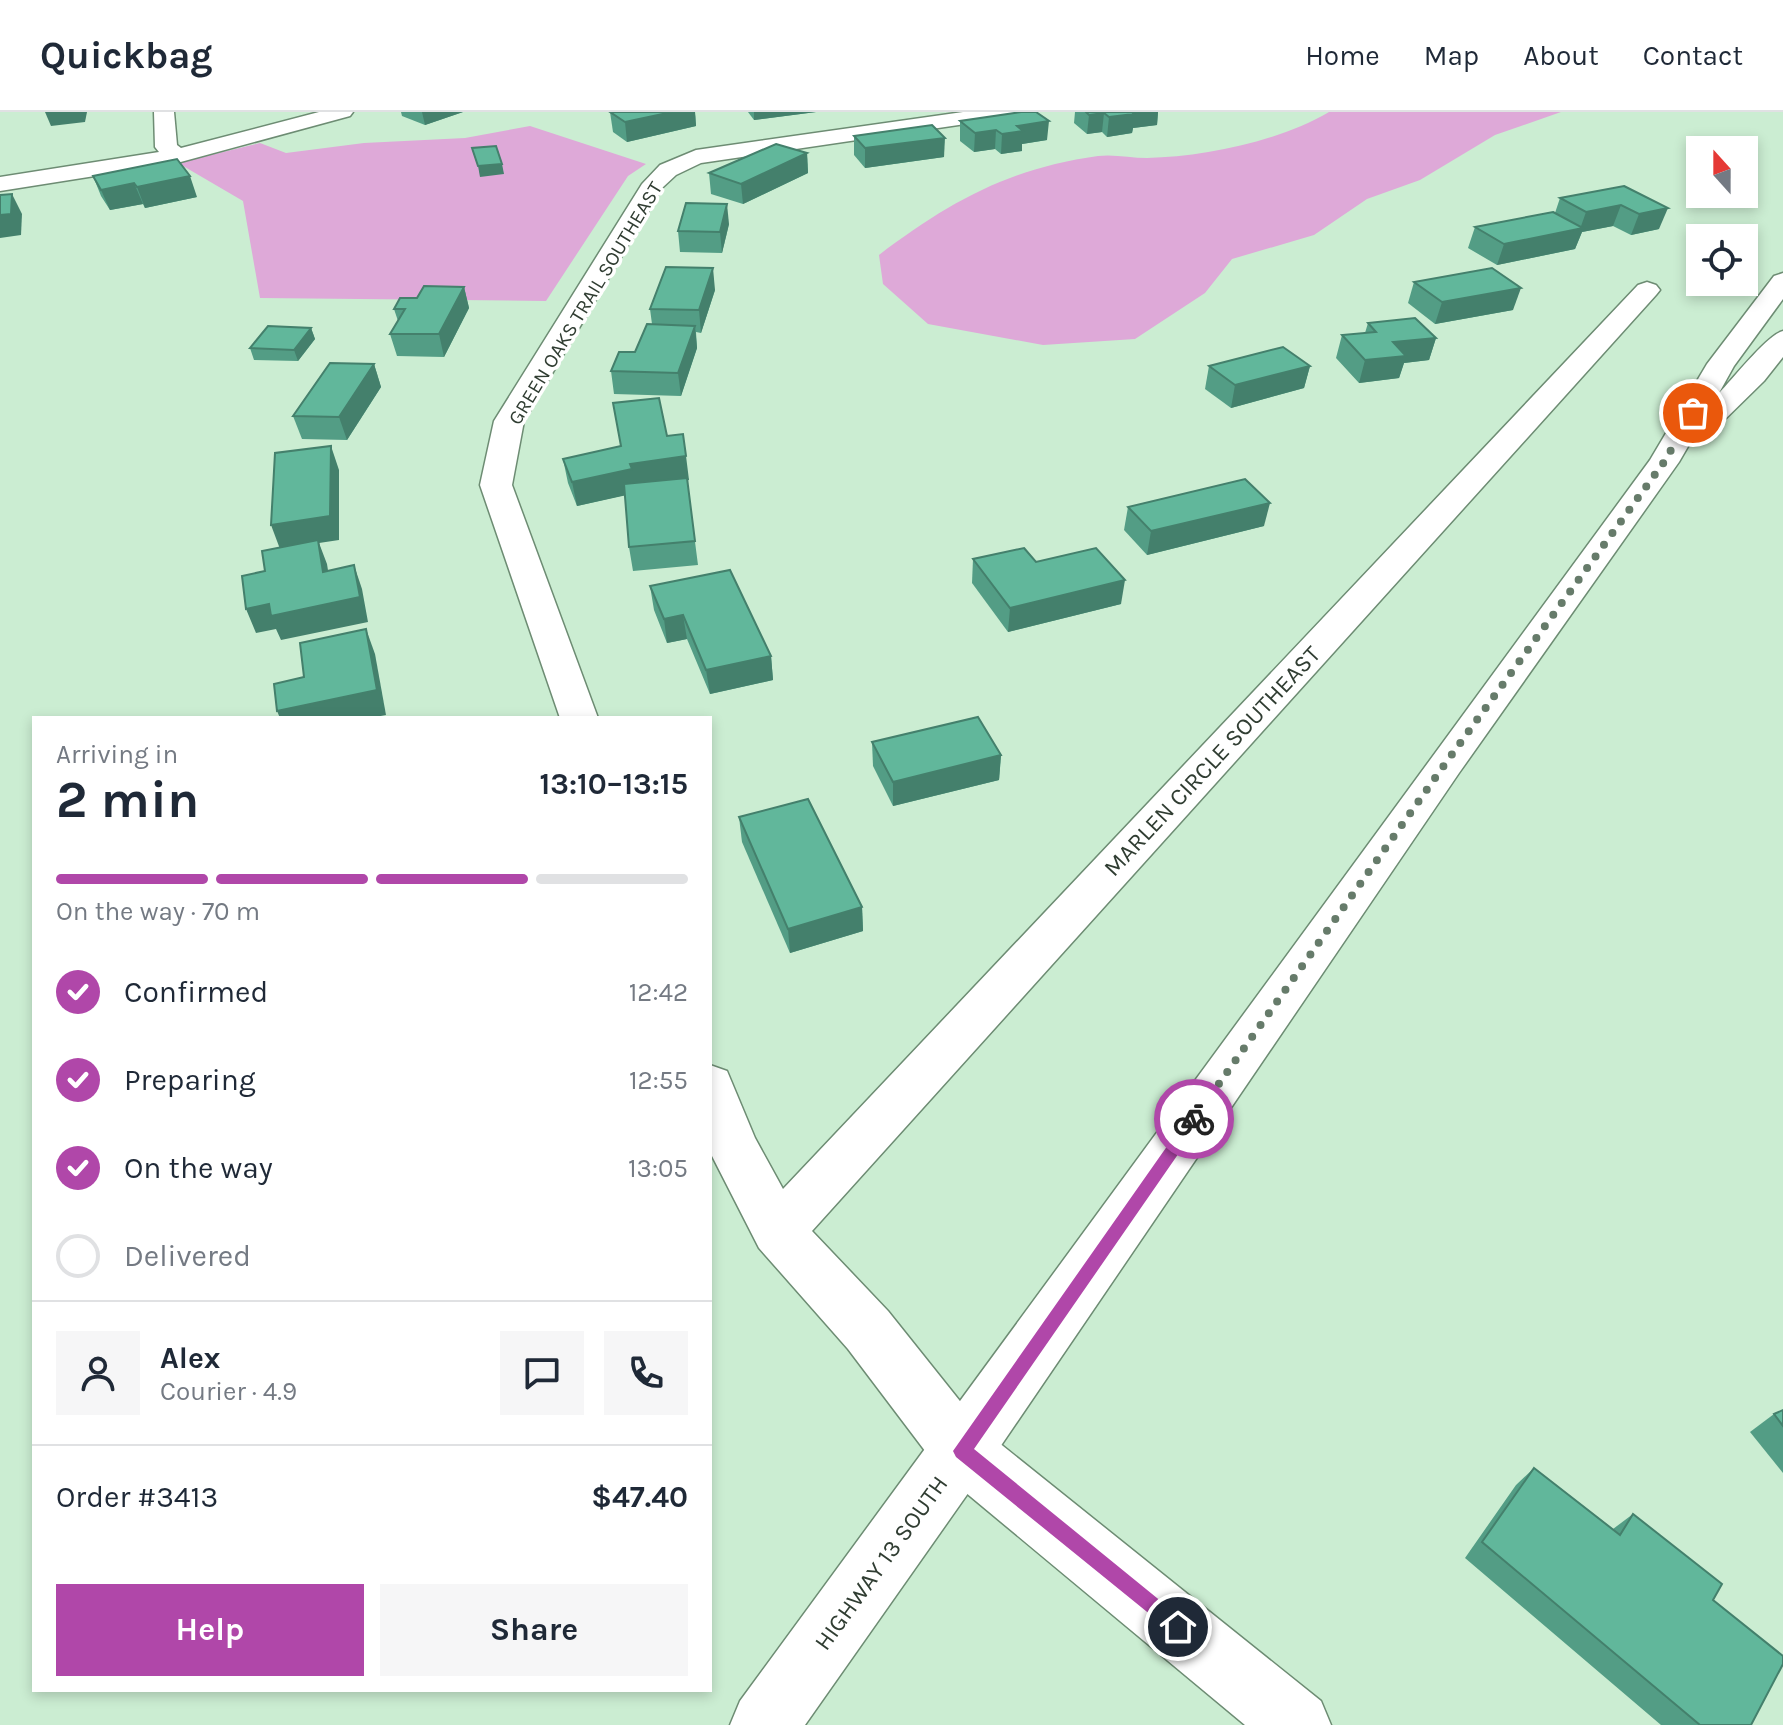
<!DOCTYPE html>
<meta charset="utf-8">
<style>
:root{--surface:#fff;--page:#f6f6f7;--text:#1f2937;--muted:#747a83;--line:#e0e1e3;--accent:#b047a9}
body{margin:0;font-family:Karla,sans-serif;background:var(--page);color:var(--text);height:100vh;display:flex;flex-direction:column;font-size:30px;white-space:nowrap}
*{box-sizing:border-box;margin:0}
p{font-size:26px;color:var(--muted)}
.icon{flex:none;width:44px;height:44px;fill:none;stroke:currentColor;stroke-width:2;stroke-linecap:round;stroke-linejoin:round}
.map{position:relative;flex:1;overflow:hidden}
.panel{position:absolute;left:32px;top:604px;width:680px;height:976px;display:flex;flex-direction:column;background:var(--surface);border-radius:0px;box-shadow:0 4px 12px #0003}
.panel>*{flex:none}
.needle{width:52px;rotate:339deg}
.controls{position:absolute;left:1686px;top:24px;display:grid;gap:16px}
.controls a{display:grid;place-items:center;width:72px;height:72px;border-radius:0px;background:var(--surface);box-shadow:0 4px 12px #0003;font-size:40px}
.pin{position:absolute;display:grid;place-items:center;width:68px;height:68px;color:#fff;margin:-34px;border:4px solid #fff;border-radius:50%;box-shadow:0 2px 8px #0007}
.courier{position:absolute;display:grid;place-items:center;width:80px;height:80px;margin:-40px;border:6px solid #b047a9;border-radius:50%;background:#fff;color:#222;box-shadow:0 2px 10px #0007}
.overview em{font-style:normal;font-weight:700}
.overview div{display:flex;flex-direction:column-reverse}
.overview{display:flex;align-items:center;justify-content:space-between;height:136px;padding:0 24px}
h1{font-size:52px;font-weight:700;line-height:60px}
.bar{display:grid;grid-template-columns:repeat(4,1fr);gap:12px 8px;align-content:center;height:96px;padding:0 24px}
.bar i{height:10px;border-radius:6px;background:var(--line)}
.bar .current{background:var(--accent)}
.bar p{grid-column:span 4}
.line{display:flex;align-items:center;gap:20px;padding:0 24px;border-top:2px solid var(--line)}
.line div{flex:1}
.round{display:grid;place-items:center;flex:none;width:84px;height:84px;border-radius:0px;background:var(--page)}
ol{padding:0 24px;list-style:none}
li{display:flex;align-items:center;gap:24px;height:88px}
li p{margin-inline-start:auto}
li .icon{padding:8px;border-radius:50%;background:var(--accent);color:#fff;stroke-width:4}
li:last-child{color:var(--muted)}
li i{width:44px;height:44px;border:4px solid var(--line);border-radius:50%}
.button{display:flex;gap:16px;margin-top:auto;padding:16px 24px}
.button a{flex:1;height:92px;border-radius:0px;background:var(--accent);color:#fff;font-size:32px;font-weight:700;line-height:92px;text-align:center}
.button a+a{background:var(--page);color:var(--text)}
header{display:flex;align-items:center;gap:48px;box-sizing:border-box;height:112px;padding:0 40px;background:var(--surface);border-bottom:2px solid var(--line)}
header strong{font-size:38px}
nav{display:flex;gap:44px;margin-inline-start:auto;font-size:28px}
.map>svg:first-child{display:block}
.green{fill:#dea9d8}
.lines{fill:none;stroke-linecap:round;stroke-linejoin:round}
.minor-casing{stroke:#6d8c73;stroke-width:3}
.major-casing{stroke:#6d8c73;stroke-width:3}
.minor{fill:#fff;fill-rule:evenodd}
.major{fill:#fff;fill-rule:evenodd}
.wall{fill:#539d85}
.shaded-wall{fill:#44806c}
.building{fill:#61b79b;stroke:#44806c;stroke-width:2}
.route{fill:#b047a9}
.done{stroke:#667b6a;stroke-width:8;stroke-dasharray:0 14.4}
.labels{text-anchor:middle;stroke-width:7;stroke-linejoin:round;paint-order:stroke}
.far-street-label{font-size:20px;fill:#303d32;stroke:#fff}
.street-label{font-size:24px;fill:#303d32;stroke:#fff}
</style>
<header>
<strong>Quickbag</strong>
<nav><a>Home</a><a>Map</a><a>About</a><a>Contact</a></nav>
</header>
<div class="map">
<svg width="1783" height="1613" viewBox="0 0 1783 1613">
<rect width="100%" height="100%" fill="#cbedd2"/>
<g class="green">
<path d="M 1329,0 L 1561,0 L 1495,23 L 1420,68 L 1367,87 L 1314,123 L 1232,147 L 1205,181 L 1135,227 L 1043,233 L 928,212 L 883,172 L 879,143 C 949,90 1010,56 1098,44 C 1114,42 1131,46 1147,46 C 1204,45 1280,29 1329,0 Z"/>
<path d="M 530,14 L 646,52 L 628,64 L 546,189 L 260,186 L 243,89 L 178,51 L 260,31 L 286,41 L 364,31 L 465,26 Z"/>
</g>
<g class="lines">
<g class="minor-casing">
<g id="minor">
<path d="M 154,0 L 174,0 L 177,33 L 181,36 L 319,0 L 353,0 L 350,4 L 177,51 L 0,79 L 0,65 L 159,40 L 155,35 Z"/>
<path d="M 963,0 L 1016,0 L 1006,6 L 701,51 L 676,63 L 662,76 L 524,309 L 512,373 L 598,606 L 560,606 L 480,373 L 494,309 L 642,72 L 660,53 L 696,38 Z"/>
<path d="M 1647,170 L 1656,173 L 1660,178 L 1656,183 L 812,1119 L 888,1199 L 983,1318 L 1321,1589 L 1331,1613 L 1245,1613 L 941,1360 L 848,1237 L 759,1136 L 710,1040 L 710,953 L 727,959 L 755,1026 L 783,1077 L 1638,173 Z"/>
</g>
</g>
<g class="major-casing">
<path id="major" d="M 1783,161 L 1783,187 L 1734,254 L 1719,281 C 1733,267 1768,222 1783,219 L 1783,245 L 1764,269 L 1714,318 L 1697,319 L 1679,350 L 1459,661 L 983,1360 L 805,1613 L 730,1613 L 740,1589 L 1650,348 L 1707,252 L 1774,164 Z"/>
</g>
<use href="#minor" class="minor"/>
<use href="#major" class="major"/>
</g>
<g class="wall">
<path d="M 401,0 L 463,0 L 425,13 L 402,4 Z"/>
<path d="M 610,0 L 695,0 L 696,14 L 627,30 L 613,20 Z"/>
<path d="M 748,0 L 816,0 L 754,8 Z"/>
<path d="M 1075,0 L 1158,0 L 1157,13 L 1133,16 L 1132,21 L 1107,25 L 1102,20 L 1087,22 L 1074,11 Z"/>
<path d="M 960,9 L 1047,28 L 1022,32 L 1022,39 L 1001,42 L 995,37 L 974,40 L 960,29 Z"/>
<path d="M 854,24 L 944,45 L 865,56 L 854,43 Z"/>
<path d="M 807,41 L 808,61 L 743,92 L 711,82 L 709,61 Z"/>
<path d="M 93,64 L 197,85 L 145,96 L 143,92 L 110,98 L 101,84 Z"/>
<path d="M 1624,74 L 1659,117 L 1631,123 L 1613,114 L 1582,120 L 1575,137 L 1497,153 L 1468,136 L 1475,115 L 1555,101 L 1560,86 Z"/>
<path d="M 729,112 L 722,141 L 680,140 L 678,119 Z"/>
<path d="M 1414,170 L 1513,198 L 1435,212 L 1408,191 Z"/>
<path d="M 464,175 L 469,196 L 444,245 L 397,244 L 390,222 L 398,209 L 394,197 L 417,186 Z"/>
<path d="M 715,178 L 701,221 L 696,220 L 697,236 L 681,284 L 614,282 L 611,259 L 635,240 L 652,212 L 650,197 Z"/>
<path d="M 1368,211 L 1436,226 L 1429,248 L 1404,251 L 1399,266 L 1359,271 L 1336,246 L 1342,223 L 1365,221 Z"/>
<path d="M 311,216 L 315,227 L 298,249 L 254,248 L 250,236 Z"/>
<path d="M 374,252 L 381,275 L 347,328 L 302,327 L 293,304 Z"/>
<path d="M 1209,254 L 1310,254 L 1304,276 L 1231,296 L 1205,277 Z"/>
<path d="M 613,291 L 667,324 L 689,368 L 687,368 L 698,453 L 633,459 L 629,435 L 625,383 L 577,394 L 568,371 L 563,347 L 621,334 Z"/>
<path d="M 1128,395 L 1264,414 L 1147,443 L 1124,418 Z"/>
<path d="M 973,447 L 1036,450 L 1121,492 L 1008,520 L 972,471 Z"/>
<path d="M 650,474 L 771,544 L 773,568 L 710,582 L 687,527 L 667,531 L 654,498 Z"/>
<path d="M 872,630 L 1001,643 L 999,668 L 893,694 L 873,654 Z"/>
<path d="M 739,705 L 862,795 L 863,819 L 790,841 L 742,730 Z"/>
<path d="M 1783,1298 L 1783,1361 L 1750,1320 L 1774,1302 Z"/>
<path d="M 1534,1356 L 1613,1417 L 1633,1402 L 1751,1613 L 1661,1613 L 1465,1446 L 1516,1373 Z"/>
</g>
<g class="shaded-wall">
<path d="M 45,0 L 87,0 L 85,10 L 51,14 Z"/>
<path d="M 422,0 L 463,0 L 425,13 Z"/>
<path d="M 672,0 L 695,0 L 696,14 L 627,30 L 625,10 Z"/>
<path d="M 754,0 L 816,0 L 754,8 Z"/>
<path d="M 1129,0 L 1158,0 L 1157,13 L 1133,16 L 1132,21 L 1107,25 L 1109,5 Z"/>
<path d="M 1104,1 L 1102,20 L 1087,22 L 1089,3 Z"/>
<path d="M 1049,9 L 1047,28 L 1022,32 L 1022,39 L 1001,42 L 1002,22 L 1017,14 Z"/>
<path d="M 996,18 L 995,37 L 974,40 L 975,21 Z"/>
<path d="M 945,26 L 944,45 L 865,56 L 865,36 Z"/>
<path d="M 807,41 L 808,61 L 743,92 L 741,72 Z"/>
<path d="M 502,52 L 504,62 L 480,65 L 478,54 Z"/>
<path d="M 190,64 L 197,85 L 145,96 L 137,75 Z"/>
<path d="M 134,71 L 143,92 L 110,98 L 101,78 Z"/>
<path d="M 12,82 L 22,102 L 21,123 L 0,126 L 0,103 Z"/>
<path d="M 727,92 L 729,112 L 722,141 L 720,120 Z"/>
<path d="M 1621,93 L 1613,114 L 1582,120 L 1575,137 L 1497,153 L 1504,132 L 1580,117 L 1586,100 Z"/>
<path d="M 1668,96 L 1659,117 L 1631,123 L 1639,102 Z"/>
<path d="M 713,156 L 715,178 L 701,221 L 699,198 Z"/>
<path d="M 464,175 L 469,196 L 444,245 L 439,222 Z"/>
<path d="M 1521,176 L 1513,198 L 1435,212 L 1442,190 Z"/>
<path d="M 695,214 L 697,236 L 681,284 L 678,261 Z"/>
<path d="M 311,216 L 315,227 L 298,249 L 294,238 Z"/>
<path d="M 1436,226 L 1429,248 L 1404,251 L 1399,266 L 1359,271 L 1365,248 L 1393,230 Z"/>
<path d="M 374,252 L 381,275 L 347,328 L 339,305 Z"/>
<path d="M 1310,254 L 1304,276 L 1231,296 L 1235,273 Z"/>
<path d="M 331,334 L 339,358 L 339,428 L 319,431 L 327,452 L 332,484 L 280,437 L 271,413 Z"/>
<path d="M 686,344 L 689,368 L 635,375 L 636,381 L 577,394 L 572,370 L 630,352 Z"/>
<path d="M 1270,391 L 1264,414 L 1147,443 L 1151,419 Z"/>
<path d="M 354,453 L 362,477 L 368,510 L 281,528 L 276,517 L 256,521 L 246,497 Z"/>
<path d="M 1125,468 L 1121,492 L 1008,520 L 1010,496 Z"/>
<path d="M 683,503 L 687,527 L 667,531 L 664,507 Z"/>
<path d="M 366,517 L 375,542 L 386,603 L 370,606 L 280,606 L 277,599 Z"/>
<path d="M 771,544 L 773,568 L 710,582 L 706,558 Z"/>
<path d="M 1001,643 L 999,668 L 893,694 L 893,670 Z"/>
<path d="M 862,795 L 863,819 L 790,841 L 788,817 Z"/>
</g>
<g class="building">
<path d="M 610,0 L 672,0 L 625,10 Z"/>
<path d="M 1021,0 L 1036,0 L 1049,9 L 1017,14 L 1023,19 L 1002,22 L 996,18 L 975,21 L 960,9 Z"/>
<path d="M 1086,0 L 1132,0 L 1134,2 L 1109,5 L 1104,1 L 1089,3 Z"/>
<path d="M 932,13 L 945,26 L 865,36 L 854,24 Z"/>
<path d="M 776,32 L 807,41 L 741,72 L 709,61 Z"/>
<path d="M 496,34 L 502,52 L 478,54 L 472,36 Z"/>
<path d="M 177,47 L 190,64 L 137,75 L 134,71 L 101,78 L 93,64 Z"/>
<path d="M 1624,74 L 1668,96 L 1639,102 L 1621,93 L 1586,100 L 1560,86 Z"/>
<path d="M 12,82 L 11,102 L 0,103 L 0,83 Z"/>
<path d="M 686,91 L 727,92 L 720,120 L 678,119 Z"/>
<path d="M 1553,100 L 1583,116 L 1504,132 L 1475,115 Z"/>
<path d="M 666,155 L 713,156 L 699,198 L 650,197 Z"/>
<path d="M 1492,156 L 1521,176 L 1442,190 L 1414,170 Z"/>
<path d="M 424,174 L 464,175 L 439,222 L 390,222 L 405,197 L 394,197 L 400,186 L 417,186 Z"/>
<path d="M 1415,206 L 1436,226 L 1393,230 L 1406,244 L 1365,248 L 1342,223 L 1376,220 L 1368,211 Z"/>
<path d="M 647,212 L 695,214 L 678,261 L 611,259 L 619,240 L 635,240 Z"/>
<path d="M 268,214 L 311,216 L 294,238 L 250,236 Z"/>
<path d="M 1283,235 L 1310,254 L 1235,273 L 1209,254 Z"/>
<path d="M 330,251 L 374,252 L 339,305 L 293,304 Z"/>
<path d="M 659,286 L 667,324 L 683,322 L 686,344 L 630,352 L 632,357 L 572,370 L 563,347 L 621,334 L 613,291 Z"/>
<path d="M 331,334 L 330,404 L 271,413 L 275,341 Z"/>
<path d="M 687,366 L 695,429 L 629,435 L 624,372 Z"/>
<path d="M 1245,367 L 1270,391 L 1151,419 L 1128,395 Z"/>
<path d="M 318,428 L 323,460 L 354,453 L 360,485 L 271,504 L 269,492 L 246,497 L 242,464 L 265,459 L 262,439 Z"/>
<path d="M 1024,436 L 1036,450 L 1096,436 L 1125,468 L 1010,496 L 973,447 Z"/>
<path d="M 730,458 L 771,544 L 706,558 L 683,503 L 664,507 L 650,474 Z"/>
<path d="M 366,517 L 377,578 L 277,599 L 274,572 L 304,565 L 300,531 Z"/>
<path d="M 978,605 L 1001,643 L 893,670 L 872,630 Z"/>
<path d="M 808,687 L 862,795 L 788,817 L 739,705 Z"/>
<path d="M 1783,1298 L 1783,1314 L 1774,1302 Z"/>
<path d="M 1534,1356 L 1620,1423 L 1633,1402 L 1722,1472 L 1713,1488 L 1783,1544 L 1783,1552 L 1751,1613 L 1700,1613 L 1482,1430 Z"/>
</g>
<path class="route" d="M 1194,1001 L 1199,1003 L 1199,1012 L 974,1337 L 1184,1508 L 1187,1515 L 1184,1522 L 1178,1525 L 956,1345 L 953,1339 L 1189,1003 Z"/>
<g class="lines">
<path class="done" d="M 1194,1007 L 1445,652 L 1664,350 L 1693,301"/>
</g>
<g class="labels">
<g class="far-street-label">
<text transform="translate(585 191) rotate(-59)" y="7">GREEN OAKS TRAIL SOUTHEAST</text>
</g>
<g class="street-label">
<text transform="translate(1212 649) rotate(-47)" y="8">MARLEN CIRCLE SOUTHEAST</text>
<text transform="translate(881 1451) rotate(-54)" y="8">HIGHWAY 13 SOUTH</text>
</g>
</g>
</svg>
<div class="controls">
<a><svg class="needle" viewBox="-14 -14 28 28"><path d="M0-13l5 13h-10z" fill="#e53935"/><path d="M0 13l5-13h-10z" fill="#747a83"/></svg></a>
<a><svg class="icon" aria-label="locate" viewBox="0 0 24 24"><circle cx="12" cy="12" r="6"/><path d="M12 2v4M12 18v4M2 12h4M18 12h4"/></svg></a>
</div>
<div class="pin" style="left:1693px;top:301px;background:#ea580c"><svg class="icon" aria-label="bag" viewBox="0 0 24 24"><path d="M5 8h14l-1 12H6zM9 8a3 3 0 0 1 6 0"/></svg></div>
<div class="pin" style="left:1178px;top:1515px;background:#1f2937"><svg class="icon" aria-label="home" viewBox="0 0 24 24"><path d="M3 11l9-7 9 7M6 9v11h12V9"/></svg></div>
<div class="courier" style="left:1194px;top:1007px"><svg class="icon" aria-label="bike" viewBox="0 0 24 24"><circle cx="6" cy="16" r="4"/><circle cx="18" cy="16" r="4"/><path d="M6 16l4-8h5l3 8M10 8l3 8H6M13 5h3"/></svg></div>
<section class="panel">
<div class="overview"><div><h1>2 min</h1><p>Arriving in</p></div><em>13:10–13:15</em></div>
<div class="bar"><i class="current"></i><i class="current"></i><i class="current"></i><i></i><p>On the way · 70 m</p></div>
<ol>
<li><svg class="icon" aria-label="check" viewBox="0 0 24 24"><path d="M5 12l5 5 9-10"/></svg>Confirmed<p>12:42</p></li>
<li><svg class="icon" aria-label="check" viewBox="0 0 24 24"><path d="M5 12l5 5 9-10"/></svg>Preparing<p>12:55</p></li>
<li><svg class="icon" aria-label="check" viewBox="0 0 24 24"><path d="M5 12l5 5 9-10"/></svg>On the way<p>13:05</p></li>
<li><i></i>Delivered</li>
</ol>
<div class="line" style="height:144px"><a class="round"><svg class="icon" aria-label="person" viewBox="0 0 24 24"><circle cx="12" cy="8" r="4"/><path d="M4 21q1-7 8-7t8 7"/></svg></a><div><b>Alex</b><p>Courier · 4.9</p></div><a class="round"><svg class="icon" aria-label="chat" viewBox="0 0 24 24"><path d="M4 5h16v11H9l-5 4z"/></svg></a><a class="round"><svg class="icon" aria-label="phone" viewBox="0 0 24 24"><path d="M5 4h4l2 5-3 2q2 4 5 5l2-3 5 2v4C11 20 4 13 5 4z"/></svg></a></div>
<div class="line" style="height:104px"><div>Order #3413</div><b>$47.40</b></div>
<div class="button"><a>Help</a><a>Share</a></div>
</section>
</div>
